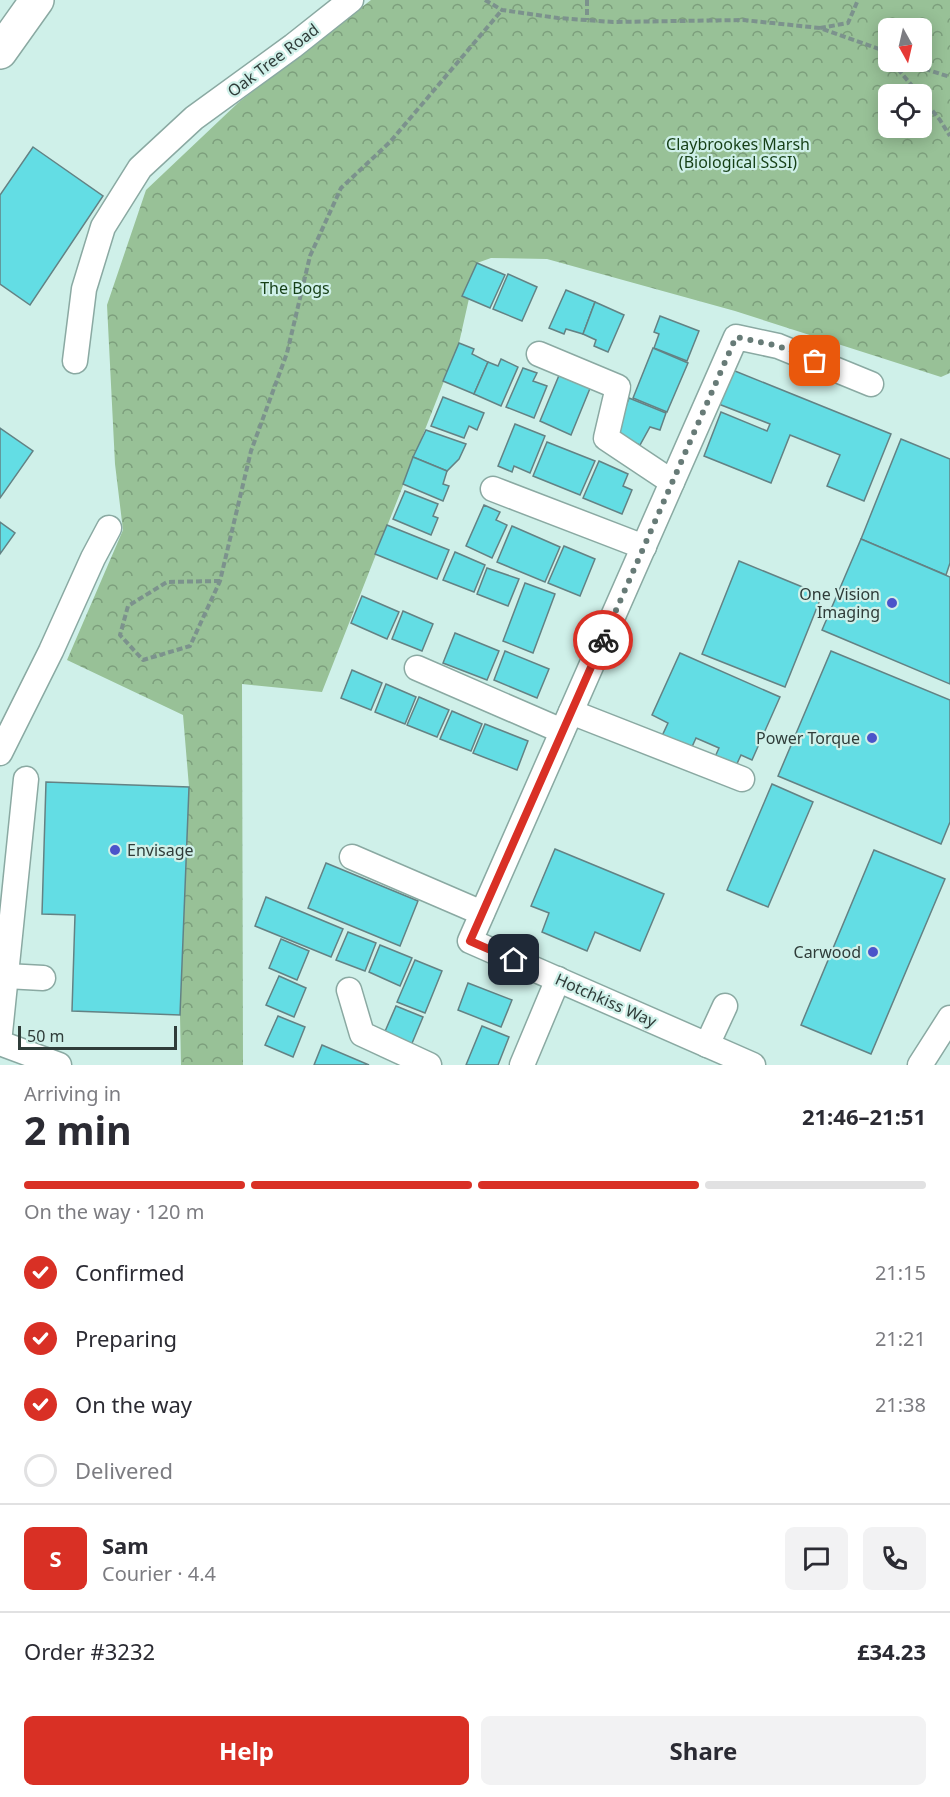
<!DOCTYPE html>
<meta charset="utf-8">
<style>
:root{--surface:#fff;--page:#f2f2f3;--text:#2b2b33;--muted:#7c7c81;--line:#e1e1e2;--accent:#d93025}
body{margin:0;font-family:"Noto Sans",sans-serif;background:var(--page);color:var(--text);height:100vh;display:flex;flex-direction:column;font-size:22px;white-space:nowrap}
*{box-sizing:border-box;margin:0}
p{font-size:20px;color:var(--muted)}
.icon{flex:none;width:33px;height:33px;fill:none;stroke:currentColor;stroke-width:2;stroke-linecap:round;stroke-linejoin:round}
.map{position:relative;height:1065px;overflow:hidden}
.drawer{display:flex;flex-direction:column;background:var(--surface);flex:1}
.drawer>*{flex:none}
.needle{width:39px;rotate:172deg}
.tools{position:absolute;left:878px;top:18px;display:grid;gap:12px}
.tools a{display:grid;place-items:center;width:54px;height:54px;border-radius:9px;background:var(--surface);box-shadow:0 3px 15px #0003;font-size:30px}
.scale{position:absolute;left:18px;bottom:15px;width:159px;box-sizing:border-box;padding-left:6px;border:3px solid #2f3c39;border-top:0;font-size:16px;line-height:21px;white-space:nowrap;color:#2f3c39;-webkit-text-stroke:4px #cff0e9;paint-order:stroke}
.pin{position:absolute;display:grid;place-items:center;width:51px;height:51px;color:#fff;margin:-26px;border-radius:12px;box-shadow:0 3px 9px #0006}
.courier{position:absolute;display:grid;place-items:center;width:60px;height:60px;margin:-30px;border:4px solid #d93025;border-radius:50%;background:#fff;color:#222;box-shadow:0 2px 8px #0007}
.overview em{font-style:normal;font-weight:700}
.overview div{display:flex;flex-direction:column-reverse}
.overview{display:flex;align-items:center;justify-content:space-between;height:102px;padding:0 24px}
h1{font-size:39px;font-weight:700;line-height:45px}
.bar{display:grid;grid-template-columns:repeat(4,1fr);gap:9px 6px;align-content:center;height:72px;padding:0 24px}
.bar i{height:8px;border-radius:4px;background:var(--line)}
.bar .on{background:var(--accent)}
.bar p{grid-column:span 4}
.line{display:flex;align-items:center;gap:15px;padding:0 24px;border-top:2px solid var(--line)}
.line div{flex:1}
.round{display:grid;place-items:center;flex:none;width:63px;height:63px;border-radius:9px;background:var(--page)}
ol{padding:0 24px;list-style:none}
li{display:flex;align-items:center;gap:18px;height:66px}
li p{margin-inline-start:auto}
li .icon{padding:6px;border-radius:50%;background:var(--accent);color:#fff;stroke-width:4}
li:last-child{color:var(--muted)}
li i{width:33px;height:33px;border:3px solid var(--line);border-radius:50%}
.action{display:flex;gap:12px;margin-top:auto;padding:12px 24px}
.action a{flex:1;height:69px;border-radius:9px;background:var(--accent);color:#fff;font-size:24px;font-weight:700;line-height:69px;text-align:center}
.action a+a{background:var(--page);color:var(--text)}
.map>svg:first-child{display:block}
.forest{fill:url(#forest-crowns);fill-rule:evenodd}
.building{fill:#63dde4;stroke:#638284;stroke-width:1.5}
.lines{fill:none;stroke-linecap:round;stroke-linejoin:round}
.minor-casing{stroke:#8aa9a2;stroke-width:27}
.highway-casing{stroke:#8aa9a2;stroke-width:36}
.path{stroke:#7c928d;stroke-width:4;stroke-dasharray:6 3;stroke-linecap:butt}
.minor{stroke:#fff;stroke-width:24}
.highway{stroke:#fff;stroke-width:33}
.done{stroke:#677b77;stroke-width:6;stroke-dasharray:0 10.8}
.route{stroke:#d93025;stroke-width:8}
.poi-dot{fill:#4b54ca;stroke:#cff0e9;stroke-width:2}
.labels{text-anchor:middle;stroke-width:4.5;stroke-linejoin:round;paint-order:stroke}
.street-label{font-size:16px;fill:#2f3c39;stroke:#cff0e9}
.park-label{font-size:16px;fill:#153f16;stroke:#cff0e9}
.poi-label{font-size:16px;fill:#2f3c39;stroke:#cff0e9;text-anchor:end}
</style>
<div class="map">
<svg width="950" height="1065" viewBox="0 0 950 1065">
<defs>
<pattern id="forest-crowns" width="20" height="18" patternUnits="userSpaceOnUse" patternTransform="scale(1.5)"><rect width="20" height="18" fill="#98c197"/><path d="M2 6a3 3 0 1 1 6 0M12 15a3 3 0 1 1 6 0" fill="none" stroke="#7c9e7c"/></pattern>
</defs>
<rect width="100%" height="100%" fill="#cff0e9"/>
<path class="forest" d="M 371,0 L 950,0 L 950,373 L 941,377 L 735,311 L 547,259 L 491,258 L 477,263 L 459,343 L 322,692 L 242,684 L 243,1065 L 181,1065 L 180,1015 L 189,787 L 183,715 L 67,660 L 123,530 L 115,464 L 107,305 L 146,190 L 239,102 ZM 888,28 L 921,28 L 921,62 L 888,62 ZM 888,94 L 921,94 L 921,128 L 888,128 Z"/>
<g class="building">
<path d="M 33,147 L 103,196 L 30,305 L 0,284 L 0,195 Z"/>
<path d="M 477,263 L 505,275 L 490,308 L 462,296 Z"/>
<path d="M 508,274 L 537,287 L 522,321 L 493,309 Z"/>
<path d="M 566,290 L 595,302 L 583,334 L 566,329 L 564,334 L 549,328 Z"/>
<path d="M 595,302 L 624,315 L 608,352 L 594,346 L 596,340 L 583,334 Z"/>
<path d="M 660,316 L 699,331 L 687,361 L 654,348 L 659,334 L 654,332 Z"/>
<path d="M 459,343 L 474,349 L 472,354 L 488,362 L 474,394 L 443,381 Z"/>
<path d="M 653,348 L 688,363 L 667,412 L 633,398 Z"/>
<path d="M 501,359 L 518,367 L 501,406 L 474,394 L 488,362 L 498,366 Z"/>
<path d="M 523,368 L 537,373 L 533,381 L 547,386 L 534,418 L 506,407 Z"/>
<path d="M 730,369 L 891,434 L 864,501 L 827,486 L 840,455 L 790,435 L 771,483 L 704,456 L 721,412 L 767,431 L 770,424 L 716,403 Z"/>
<path d="M 560,373 L 591,386 L 571,435 L 540,421 Z"/>
<path d="M 443,397 L 484,413 L 477,430 L 469,426 L 464,438 L 431,426 Z"/>
<path d="M 629,398 L 666,413 L 660,430 L 650,427 L 640,445 L 615,435 Z"/>
<path d="M 515,424 L 545,436 L 530,473 L 514,466 L 512,472 L 498,466 Z"/>
<path d="M 0,428 L 33,451 L 0,498 Z"/>
<path d="M 426,430 L 466,444 L 459,459 L 447,471 L 413,457 Z"/>
<path d="M 901,439 L 950,459 L 950,563 L 946,575 L 861,539 Z"/>
<path d="M 547,442 L 595,461 L 580,495 L 533,476 Z"/>
<path d="M 413,457 L 447,471 L 443,484 L 449,486 L 443,501 L 403,484 Z"/>
<path d="M 599,461 L 628,474 L 623,486 L 632,490 L 622,514 L 583,498 Z"/>
<path d="M 405,491 L 438,504 L 433,516 L 438,518 L 431,535 L 393,519 Z"/>
<path d="M 484,505 L 500,512 L 496,520 L 507,525 L 492,558 L 466,546 Z"/>
<path d="M 0,522 L 15,533 L 0,554 Z"/>
<path d="M 387,525 L 449,550 L 437,579 L 375,554 Z"/>
<path d="M 512,526 L 560,547 L 545,582 L 497,562 Z"/>
<path d="M 861,539 L 950,577 L 950,684 L 822,630 Z"/>
<path d="M 564,546 L 595,559 L 580,596 L 548,583 Z"/>
<path d="M 455,552 L 485,565 L 474,592 L 443,580 Z"/>
<path d="M 739,561 L 822,595 L 785,687 L 702,654 Z"/>
<path d="M 487,568 L 519,579 L 508,606 L 477,594 Z"/>
<path d="M 525,583 L 555,594 L 533,653 L 503,641 Z"/>
<path d="M 362,596 L 399,612 L 387,639 L 351,623 Z"/>
<path d="M 403,611 L 433,624 L 422,651 L 392,639 Z"/>
<path d="M 455,633 L 499,651 L 487,680 L 443,663 Z"/>
<path d="M 505,651 L 549,669 L 537,698 L 494,680 Z"/>
<path d="M 831,651 L 950,700 L 950,822 L 941,844 L 778,776 Z"/>
<path d="M 680,653 L 780,697 L 752,760 L 741,755 L 735,768 L 714,759 L 719,748 L 696,738 L 691,749 L 662,736 L 668,723 L 652,715 Z"/>
<path d="M 352,670 L 382,683 L 371,710 L 341,698 Z"/>
<path d="M 386,684 L 416,697 L 405,724 L 375,712 Z"/>
<path d="M 419,697 L 449,710 L 437,737 L 407,725 Z"/>
<path d="M 452,711 L 482,724 L 471,751 L 440,739 Z"/>
<path d="M 485,724 L 528,741 L 517,770 L 473,753 Z"/>
<path d="M 46,782 L 189,787 L 180,1015 L 72,1011 L 75,915 L 42,914 Z"/>
<path d="M 772,784 L 813,802 L 768,907 L 727,890 Z"/>
<path d="M 555,849 L 664,894 L 640,951 L 595,932 L 587,951 L 542,932 L 549,913 L 531,906 Z"/>
<path d="M 874,850 L 945,879 L 871,1054 L 801,1025 Z"/>
<path d="M 326,863 L 418,901 L 400,946 L 308,908 Z"/>
<path d="M 266,897 L 343,929 L 331,957 L 255,926 Z"/>
<path d="M 348,932 L 376,943 L 365,971 L 336,960 Z"/>
<path d="M 281,939 L 309,951 L 297,980 L 269,968 Z"/>
<path d="M 380,945 L 412,958 L 400,986 L 369,972 Z"/>
<path d="M 415,960 L 442,971 L 425,1013 L 397,1002 Z"/>
<path d="M 279,976 L 306,988 L 294,1017 L 266,1005 Z"/>
<path d="M 468,983 L 512,1000 L 501,1027 L 458,1010 Z"/>
<path d="M 396,1006 L 423,1017 L 410,1048 L 383,1036 Z"/>
<path d="M 278,1016 L 305,1027 L 293,1057 L 265,1045 Z"/>
<path d="M 482,1026 L 509,1037 L 498,1065 L 466,1065 Z"/>
<path d="M 322,1045 L 369,1065 L 314,1065 Z"/>
</g>
<g class="lines">
<g class="minor-casing">
<g id="minor">
<path d="M 539,354 L 618,387 L 606,438 L 672,482"/>
<path d="M 75,361 L 84,289 L 103,227 L 140,168 L 194,118 L 293,46 L 351,0"/>
<path d="M 493,489 L 644,547"/>
<path d="M 417,668 L 562,731"/>
<path d="M 571,712 L 742,779"/>
<path d="M 0,753 L 51,651 L 93,558 L 109,528"/>
<path d="M 352,857 L 482,913"/>
<path d="M 6,976 L 43,978"/>
<path d="M 349,990 L 362,1034 L 429,1065"/>
<path d="M 0,1033 L 26,779"/>
<path d="M 0,1043 L 59,1065"/>
<path d="M 707,1045 L 725,1006"/>
<path d="M 522,1065 L 558,979"/>
<path d="M 753,1065 L 470,941 L 736,337 L 778,346 L 871,384"/>
<path d="M 920,1065 L 950,1018"/>
</g>
</g>
<g class="highway-casing">
<path id="highway" d="M 0,52 L 37,0"/>
</g>
<g class="path">
<path d="M 485,0 L 502,10 L 558,18 L 613,22 L 743,20 L 820,28 L 888,52"/>
<path d="M 587,0 L 587,20"/>
<path d="M 820,28 L 848,23 L 858,0"/>
<path d="M 892,62 L 919,94"/>
<path d="M 908,62 L 922,68 L 950,77"/>
<path d="M 921,97 L 940,120 L 950,136"/>
<path d="M 220,581 L 167,582 L 128,606 L 120,635 L 143,660 L 190,646 L 220,581 L 251,451 L 287,353 L 310,256 L 341,188 L 390,142 L 502,10"/>
</g>
<use href="#minor" class="minor"/>
<use href="#highway" class="highway"/>
</g>
<g class="lines">
<path class="done" d="M 603,640 L 736,337 L 778,346 L 815,361"/>
<path class="route" d="M 514,960 L 470,941 L 603,640"/>
</g>
<g class="poi-dot">
<circle cx="892" cy="603" r="6"/>
<circle cx="872" cy="738" r="6"/>
<circle cx="115" cy="850" r="6"/>
<circle cx="873" cy="952" r="6"/>
</g>
<g class="labels">
<g class="street-label">
<text transform="translate(273 60) rotate(-37)" y="6">Oak Tree Road</text>
<text transform="translate(606 1000) rotate(24)" y="6">Hotchkiss Way</text>
</g>
<g class="park-label">
<text x="738" y="150">Claybrookes Marsh<tspan x="738" dy="18">(Biological SSSI)</tspan></text>
<text x="295" y="294">The Bogs</text>
</g>
<g class="poi-label">
<text x="880" y="600">One Vision<tspan x="880" dy="18">Imaging</tspan></text>
<text x="860" y="744">Power Torque</text>
<text x="127" y="856" text-anchor="start">Envisage</text>
<text x="861" y="958">Carwood</text>
</g>
</g>
</svg>
<div class="tools">
<a><svg class="needle" viewBox="-14 -14 28 28"><path d="M0-13l5 13h-10z" fill="#e53935"/><path d="M0 13l5-13h-10z" fill="#7c7c81"/></svg></a>
<a><svg class="icon" aria-label="locate" viewBox="0 0 24 24"><circle cx="12" cy="12" r="6"/><path d="M12 2v4M12 18v4M2 12h4M18 12h4"/></svg></a>
</div>
<div class="scale">50 m</div>
<div class="pin" style="left:815px;top:361px;background:#ea580c"><svg class="icon" aria-label="bag" viewBox="0 0 24 24"><path d="M5 8h14l-1 12H6zM9 8a3 3 0 0 1 6 0"/></svg></div>
<div class="pin" style="left:514px;top:960px;background:#1f2937"><svg class="icon" aria-label="home" viewBox="0 0 24 24"><path d="M3 11l9-7 9 7M6 9v11h12V9"/></svg></div>
<div class="courier" style="left:603px;top:640px"><svg class="icon" aria-label="bike" viewBox="0 0 24 24"><circle cx="6" cy="16" r="4"/><circle cx="18" cy="16" r="4"/><path d="M6 16l4-8h5l3 8M10 8l3 8H6M13 5h3"/></svg></div>
</div>
<section class="drawer">
<div class="overview"><div><h1>2 min</h1><p>Arriving in</p></div><em>21:46–21:51</em></div>
<div class="bar"><i class="on"></i><i class="on"></i><i class="on"></i><i></i><p>On the way · 120 m</p></div>
<ol>
<li><svg class="icon" aria-label="check" viewBox="0 0 24 24"><path d="M5 12l5 5 9-10"/></svg>Confirmed<p>21:15</p></li>
<li><svg class="icon" aria-label="check" viewBox="0 0 24 24"><path d="M5 12l5 5 9-10"/></svg>Preparing<p>21:21</p></li>
<li><svg class="icon" aria-label="check" viewBox="0 0 24 24"><path d="M5 12l5 5 9-10"/></svg>On the way<p>21:38</p></li>
<li><i></i>Delivered</li>
</ol>
<div class="line" style="height:108px"><b class="round" style="background:var(--accent);color:#fff">S</b><div><b>Sam</b><p>Courier · 4.4</p></div><a class="round"><svg class="icon" aria-label="chat" viewBox="0 0 24 24"><path d="M4 5h16v11H9l-5 4z"/></svg></a><a class="round"><svg class="icon" aria-label="phone" viewBox="0 0 24 24"><path d="M5 4h4l2 5-3 2q2 4 5 5l2-3 5 2v4C11 20 4 13 5 4z"/></svg></a></div>
<div class="line" style="height:78px"><div>Order #3232</div><b>£34.23</b></div>
<div class="action"><a>Help</a><a>Share</a></div>
</section>
